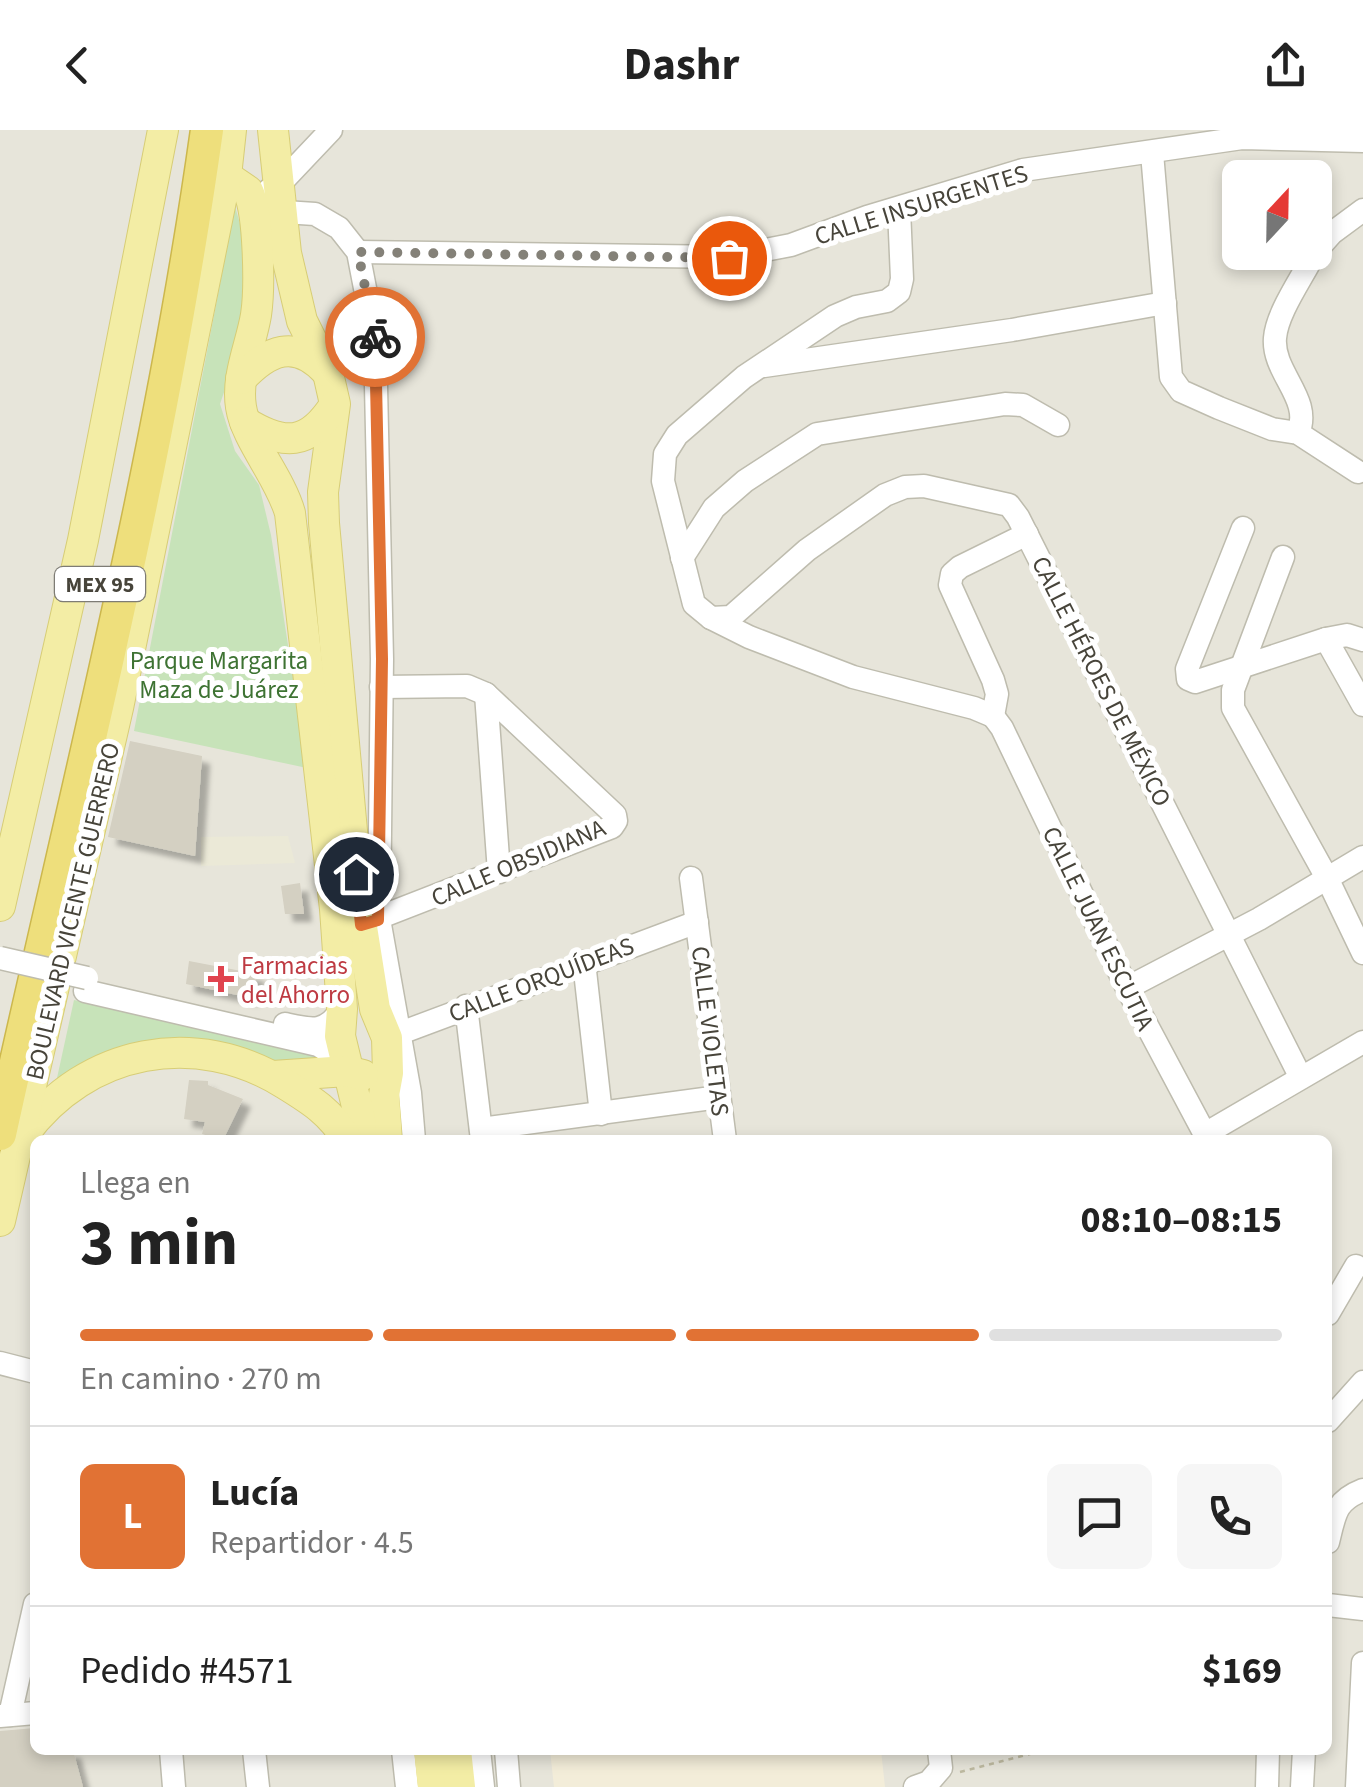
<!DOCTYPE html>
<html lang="es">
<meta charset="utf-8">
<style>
:root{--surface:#fff;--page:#f6f6f6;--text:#222;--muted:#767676;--line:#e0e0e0;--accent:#e17234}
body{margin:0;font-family:"Source Sans 3",sans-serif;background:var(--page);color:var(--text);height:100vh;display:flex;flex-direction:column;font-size:38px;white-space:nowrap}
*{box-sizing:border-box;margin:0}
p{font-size:32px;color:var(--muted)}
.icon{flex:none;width:55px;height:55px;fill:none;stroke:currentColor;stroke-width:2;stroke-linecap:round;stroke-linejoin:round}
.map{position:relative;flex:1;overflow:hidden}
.side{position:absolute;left:30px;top:1005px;width:1302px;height:620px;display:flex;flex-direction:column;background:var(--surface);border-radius:15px;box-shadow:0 5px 15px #0003}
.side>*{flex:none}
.needle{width:65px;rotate:22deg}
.controls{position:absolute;left:1222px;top:30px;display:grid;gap:20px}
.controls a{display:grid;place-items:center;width:110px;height:110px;border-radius:15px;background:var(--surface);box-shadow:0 5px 15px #0003;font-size:50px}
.pin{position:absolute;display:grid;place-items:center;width:85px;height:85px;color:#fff;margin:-42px;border:5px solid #fff;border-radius:50%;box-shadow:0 2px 10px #0007}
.courier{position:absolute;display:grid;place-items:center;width:100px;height:100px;margin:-50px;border:8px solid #e17234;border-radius:50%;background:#fff;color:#222;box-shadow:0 2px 12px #0007}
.head em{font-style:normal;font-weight:700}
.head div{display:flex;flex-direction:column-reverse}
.head{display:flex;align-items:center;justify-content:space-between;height:170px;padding:0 50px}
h1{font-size:65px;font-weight:700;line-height:75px}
.bar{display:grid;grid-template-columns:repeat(4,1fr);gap:15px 10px;align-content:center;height:120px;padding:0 50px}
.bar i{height:12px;border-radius:8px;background:var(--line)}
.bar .current{background:var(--accent)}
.bar p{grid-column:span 4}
.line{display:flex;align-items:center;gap:25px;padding:0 50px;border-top:2px solid var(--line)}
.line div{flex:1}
.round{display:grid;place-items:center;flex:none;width:105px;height:105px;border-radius:15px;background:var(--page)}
header{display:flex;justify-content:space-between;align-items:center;height:130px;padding:0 50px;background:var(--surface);font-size:45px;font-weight:700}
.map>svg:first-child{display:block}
.residential{fill:#e7e5da;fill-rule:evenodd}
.commercial{fill:#f3edd9}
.education{fill:#ebe9d7}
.green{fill:#c7e3b9}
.building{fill:#d4d0c2;filter:url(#shadow)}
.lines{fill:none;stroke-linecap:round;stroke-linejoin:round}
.minor-casing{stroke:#bebcae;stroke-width:25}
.major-casing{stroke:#d7cd76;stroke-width:32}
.highway-casing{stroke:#ccb74d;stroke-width:35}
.path{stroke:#bebaa1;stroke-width:2.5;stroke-dasharray:5 5;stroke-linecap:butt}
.minor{stroke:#fff;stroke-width:22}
.major{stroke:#f3eda5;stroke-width:30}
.highway{stroke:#eedf7c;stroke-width:32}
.minor-bridge-casing{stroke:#bebcae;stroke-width:25;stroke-linecap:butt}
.minor-bridge{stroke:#fff;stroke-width:22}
.done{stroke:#848178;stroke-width:10;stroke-dasharray:0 18}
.route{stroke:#e17234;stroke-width:12}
.health-dot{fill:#e0444e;stroke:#fff;stroke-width:4}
.labels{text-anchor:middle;stroke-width:10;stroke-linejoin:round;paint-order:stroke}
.shield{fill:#fff;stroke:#7e7c75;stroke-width:2.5}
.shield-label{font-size:22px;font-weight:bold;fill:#47443a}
.street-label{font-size:25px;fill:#47443a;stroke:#fff}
.park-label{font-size:25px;fill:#3e7333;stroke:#fff}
.health-label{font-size:25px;fill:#be3a42;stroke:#fff;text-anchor:start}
</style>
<header><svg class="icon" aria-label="back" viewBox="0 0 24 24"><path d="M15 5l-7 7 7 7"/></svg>Dashr<svg class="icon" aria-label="share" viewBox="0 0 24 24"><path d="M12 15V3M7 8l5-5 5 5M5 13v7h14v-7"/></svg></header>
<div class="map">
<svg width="1363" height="1657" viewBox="0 0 1363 1657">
<defs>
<filter id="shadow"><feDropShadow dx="8" dy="8" stdDeviation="2.5" flood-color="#0004"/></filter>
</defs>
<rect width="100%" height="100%" fill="#f4f3eb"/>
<path class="residential" d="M 0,0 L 1363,0 L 1363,1657 L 0,1657 ZM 1240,48 L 1315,48 L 1315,122 L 1240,122 ZM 35,1010 L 1328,1010 L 1328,1620 L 35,1620 Z"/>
<path class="commercial" d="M 550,1620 L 881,1620 L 885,1657 L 554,1657 Z"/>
<path class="education" d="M 288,706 L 295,733 L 201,736 L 201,707 Z"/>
<g class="green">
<path d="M 235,76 L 248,123 L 241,212 L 220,274 L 235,321 L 259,355 L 271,405 L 307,638 L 134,601 Z"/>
<path d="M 74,870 L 312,923 L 320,936 L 309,944 L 190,919 L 52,971 Z"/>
</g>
<g class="building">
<path d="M 130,611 L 202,626 L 195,726 L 108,707 Z"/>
<path d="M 300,753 L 304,784 L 285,784 L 281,756 Z"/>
<path d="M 189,831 L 257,844 L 251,868 L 186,854 Z"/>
<path d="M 189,950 L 208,951 L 208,955 L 243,969 L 223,1010 L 202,1004 L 205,992 L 184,989 Z"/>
<path d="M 35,1598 L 35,1620 L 73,1620 L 83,1657 L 0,1657 L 0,1601 Z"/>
</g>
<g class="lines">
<g class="minor-casing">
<g id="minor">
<path d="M 1152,23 L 1171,247 L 1181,261 L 1219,278 L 1272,299 L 1298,303 L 1358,342"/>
<path d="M 269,60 L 277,57 L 331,0"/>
<path d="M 899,79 L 902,149 L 899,162 L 887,171 L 856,177 L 835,186 L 744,247 L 677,305 L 665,324 L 663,351 L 694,474 L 711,488 L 749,507 L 853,547 L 974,578 L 993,586"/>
<path d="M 269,81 L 315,84 L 339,98 L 358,122 L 375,210 L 382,529 L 379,789 L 410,963 L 414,1010"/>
<path d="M 358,122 L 729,127 L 791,115 L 867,87 L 1023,40 L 1242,8 L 1363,11"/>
<path d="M 1315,122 L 1332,103 L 1363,80"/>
<path d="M 764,236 L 1012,200 L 1165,173"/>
<path d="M 1298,303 C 1313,269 1272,243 1275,208 C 1277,182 1303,147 1315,122"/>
<path d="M 1243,398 L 1187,539 L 1188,549 L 1195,552 L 1326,509 L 1347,505 L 1363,510"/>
<path d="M 1283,427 L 1233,560 L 1233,578 L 1327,748 L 1363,823"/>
<path d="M 682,428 L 714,378 L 745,351 L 817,304 L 1005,274 L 1023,275 L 1058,295"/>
<path d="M 711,488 L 731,487 L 807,420 L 885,365 L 905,357 L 924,356 L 1009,375 L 1018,387 L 1300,946"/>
<path d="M 1326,509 L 1363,575"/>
<path d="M 486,564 L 499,742"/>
<path d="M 993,586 L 1002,598 L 1127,858 L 1208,1010"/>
<path d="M 993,586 L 997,564 L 993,550 L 950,455 L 952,444 L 960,437 L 1027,404"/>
<path d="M 691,748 L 725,1010"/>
<path d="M 365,793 L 612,697 L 616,691 L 615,685 L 486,564 L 467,556 L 381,557"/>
<path d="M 584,832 L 601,984"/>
<path d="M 1127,858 L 1259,789 L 1363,727"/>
<path d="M 85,861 L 318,915 L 329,922 L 347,941"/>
<path d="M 466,876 L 482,1010"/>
<path d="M 285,894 C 312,900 325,904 342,879"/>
<path d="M 387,908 L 697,792"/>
<path d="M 481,999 L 719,967"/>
<path d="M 1205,1004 L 1363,912"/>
<path d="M 1328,1184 L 1356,1136"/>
<path d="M 0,1233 L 35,1242"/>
<path d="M 1328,1291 L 1363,1252"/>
<path d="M 1328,1412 C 1335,1384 1335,1371 1363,1360"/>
<path d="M 1328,1475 L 1363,1479"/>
<path d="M 10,1585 L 35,1474"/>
<path d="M 0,1586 L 35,1583"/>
<path d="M 171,1620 L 174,1657"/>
<path d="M 254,1620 L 258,1657"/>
<path d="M 403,1620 L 407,1657"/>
<path d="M 479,1620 L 483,1657"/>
<path d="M 506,1620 L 509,1657"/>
<path d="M 915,1657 L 929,1652 L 941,1638 L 939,1620"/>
<path d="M 1267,1657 L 1268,1620"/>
<path d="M 1302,1657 L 1304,1620"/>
<path d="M 1357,1657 L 1363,1533"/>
</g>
</g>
<g class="major-casing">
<g id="major">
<path d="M 273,0 L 286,123 L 302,191 L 328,243 L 335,274 L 323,362 L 324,393 L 359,778 L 375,879 L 387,908 L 388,943 L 384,965 L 387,1010"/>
<path d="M 226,46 L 248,61 C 259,83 260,159 256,185 C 251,215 236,246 241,277 C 246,310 280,347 290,383 L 335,779 L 342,879 L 340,906 L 360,989 L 361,1010"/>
<path d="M 241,249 C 268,220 295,208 326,241"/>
<path d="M 245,292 C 284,316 308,316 334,276"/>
<path d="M 0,776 L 83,410 L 163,0"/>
<path d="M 273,946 L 347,941 L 363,945"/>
<path d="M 24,1004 C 86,919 196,898 285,954 C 311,970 332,983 347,1010"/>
<path d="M 0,1091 L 118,578 L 226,46 L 231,0"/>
<path d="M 429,1620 L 433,1657"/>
<path d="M 456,1620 L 460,1657"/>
</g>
</g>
<g class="highway-casing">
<path id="highway" d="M 0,1004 C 73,671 160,338 207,0"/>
</g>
<path class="path" d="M 960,1642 L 1045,1620"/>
<use href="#minor" class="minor"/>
<use href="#major" class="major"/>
<use href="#highway" class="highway"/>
<g class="minor-bridge-casing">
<path id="minor-bridge" d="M 0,828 L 87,848"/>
</g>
<use href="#minor-bridge" class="minor-bridge"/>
</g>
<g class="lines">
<path class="done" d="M 375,207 L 358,122 L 729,128"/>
<path class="route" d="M 356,744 L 361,795 L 378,790 L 382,529 L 375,207"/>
</g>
<path class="health-dot" d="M216 834h10v10h10v10h-10v10h-10v-10h-10v-10h10z"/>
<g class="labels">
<rect class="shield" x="55" y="437" width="90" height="34" rx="8"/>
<g class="shield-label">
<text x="100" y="462">MEX 95</text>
</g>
<g class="street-label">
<text transform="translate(921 74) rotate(-17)" y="9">CALLE INSURGENTES</text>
<text transform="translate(1102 551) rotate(63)" y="9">CALLE HÉROES DE MÉXICO</text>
<text transform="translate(518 732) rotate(-23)" y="9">CALLE OBSIDIANA</text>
<text transform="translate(72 781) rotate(-77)" y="9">BOULEVARD VICENTE GUERRERO</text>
<text transform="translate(1099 798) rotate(64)" y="9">CALLE JUAN ESCUTIA</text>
<text transform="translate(541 849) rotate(-21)" y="9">CALLE ORQUÍDEAS</text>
<text transform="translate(711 901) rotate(83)" y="9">CALLE VIOLETAS</text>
</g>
<g class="park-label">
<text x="219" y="539">Parque Margarita<tspan x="219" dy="29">Maza de Juárez</tspan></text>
</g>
<g class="health-label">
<text x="241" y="844">Farmacias<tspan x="241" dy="29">del Ahorro</tspan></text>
</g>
</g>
</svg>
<div class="controls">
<a><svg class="needle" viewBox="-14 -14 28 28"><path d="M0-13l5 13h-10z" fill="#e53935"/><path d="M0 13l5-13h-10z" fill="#767676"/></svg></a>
</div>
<div class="pin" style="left:729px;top:128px;background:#ea580c"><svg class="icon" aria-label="bag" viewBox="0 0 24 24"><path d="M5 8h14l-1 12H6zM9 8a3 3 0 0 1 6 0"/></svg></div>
<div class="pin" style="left:356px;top:744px;background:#1f2937"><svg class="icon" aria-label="home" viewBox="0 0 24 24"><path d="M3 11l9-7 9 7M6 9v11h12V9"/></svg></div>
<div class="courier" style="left:375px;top:207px"><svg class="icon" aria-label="bike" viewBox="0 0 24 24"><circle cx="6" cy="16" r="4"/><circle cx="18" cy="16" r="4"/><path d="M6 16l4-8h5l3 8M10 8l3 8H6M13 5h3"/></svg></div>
<section class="side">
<div class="head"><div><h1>3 min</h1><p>Llega en</p></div><em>08:10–08:15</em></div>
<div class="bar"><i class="current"></i><i class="current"></i><i class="current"></i><i></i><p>En camino · 270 m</p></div>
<div class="line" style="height:180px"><b class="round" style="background:var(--accent);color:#fff">L</b><div><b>Lucía</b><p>Repartidor · 4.5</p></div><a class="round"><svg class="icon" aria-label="chat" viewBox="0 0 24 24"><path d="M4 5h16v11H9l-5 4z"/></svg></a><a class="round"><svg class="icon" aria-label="phone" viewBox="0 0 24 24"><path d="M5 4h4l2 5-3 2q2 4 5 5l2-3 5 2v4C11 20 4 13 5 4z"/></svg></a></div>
<div class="line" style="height:130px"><div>Pedido #4571</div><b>$169</b></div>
</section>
</div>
